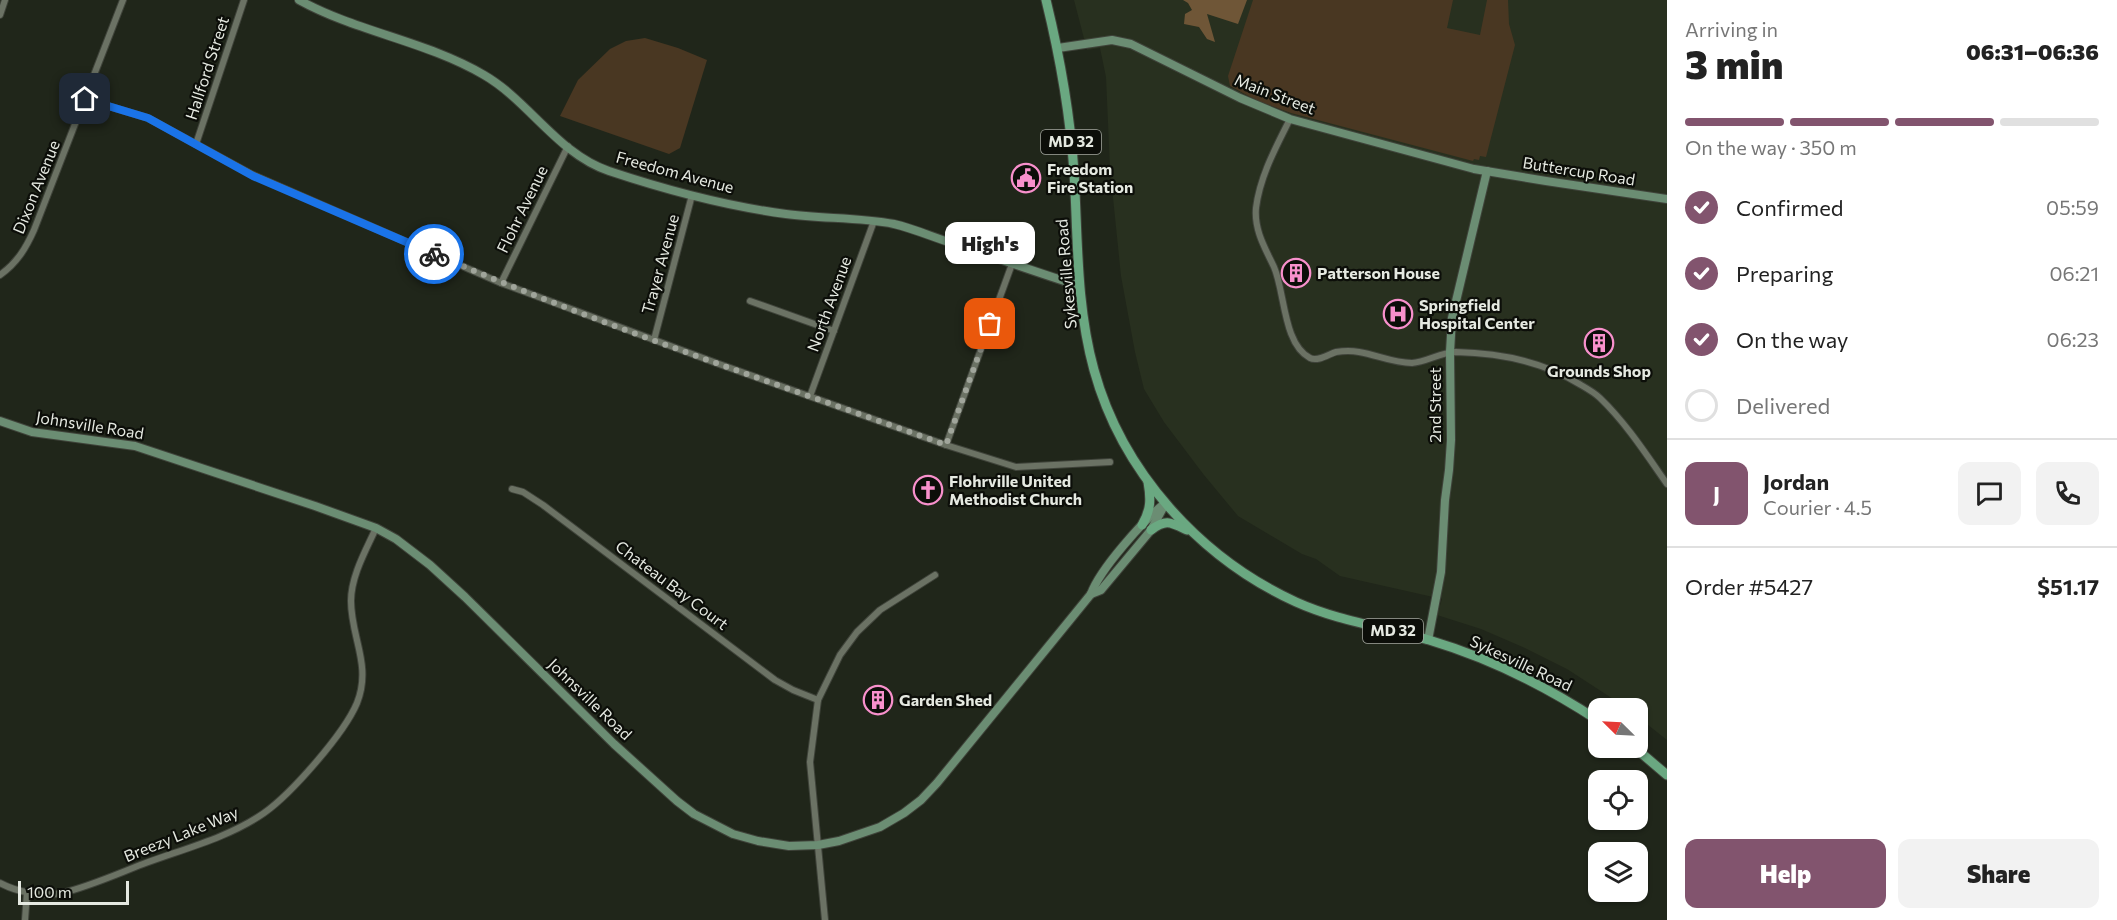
<!DOCTYPE html>
<meta charset="utf-8">
<style>
:root{--surface:#fff;--page:#f2f2f2;--text:#222;--muted:#767676;--line:#e0e0e0;--accent:#82546e}
body{margin:0;font-family:Commissioner,sans-serif;background:var(--page);color:var(--text);height:100vh;display:flex;flex-direction:column;font-size:22px;white-space:nowrap}
*{box-sizing:border-box;margin:0}
p{font-size:20px;color:var(--muted)}
.icon{flex:none;width:33px;height:33px;fill:none;stroke:currentColor;stroke-width:2;stroke-linecap:round;stroke-linejoin:round}
.map{position:relative;flex:1;overflow:hidden}
.side{display:flex;flex-direction:column;background:var(--surface);width:450px}
.side>*{flex:none}
.needle{width:39px;rotate:294deg}
.tools{position:absolute;left:1588px;top:698px;display:grid;gap:12px}
.tools a{display:grid;place-items:center;width:60px;height:60px;border-radius:12px;background:var(--surface);box-shadow:0 2px 4px #0004;font-size:30px}
.scale{position:absolute;left:18px;bottom:15px;width:111px;box-sizing:border-box;padding-left:6px;border:3px solid #e5e9e1;border-top:0;font-size:16px;line-height:21px;white-space:nowrap;color:#e5e9e1;-webkit-text-stroke:4px #0c0e09;paint-order:stroke}
.pin{position:absolute;display:grid;place-items:center;width:51px;height:51px;color:#fff;margin:-26px;border-radius:12px;box-shadow:0 3px 9px #0006}
.courier{position:absolute;display:grid;place-items:center;width:60px;height:60px;margin:-30px;border:4px solid #1a73e8;border-radius:50%;background:#fff;color:#222;box-shadow:0 2px 8px #0007}
.bubble{position:absolute;height:42px;border-radius:12px;background:var(--surface);box-shadow:0 2px 4px #0004;font-size:20px;font-weight:800;line-height:42px;text-align:center}
.headline em{font-style:normal;font-weight:800}
.headline div{display:flex;flex-direction:column-reverse}
.headline{display:flex;align-items:center;justify-content:space-between;height:102px;padding:0 18px}
h1{font-size:39px;font-weight:800;line-height:45px}
.bar{display:grid;grid-template-columns:repeat(4,1fr);gap:9px 6px;align-content:center;height:72px;padding:0 18px}
.bar i{height:8px;border-radius:4px;background:var(--line)}
.bar .selected{background:var(--accent)}
.bar p{grid-column:span 4}
.line{display:flex;align-items:center;gap:15px;padding:0 18px;border-top:2px solid var(--line)}
.line div{flex:1}
.round{display:grid;place-items:center;flex:none;width:63px;height:63px;border-radius:12px;background:var(--page)}
ol{padding:0 18px;list-style:none}
li{display:flex;align-items:center;gap:18px;height:66px}
li p{margin-inline-start:auto}
li .icon{padding:6px;border-radius:50%;background:var(--accent);color:#fff;stroke-width:4}
li:last-child{color:var(--muted)}
li i{width:33px;height:33px;border:3px solid var(--line);border-radius:50%}
.primary-button{display:flex;gap:12px;margin-top:auto;padding:12px 18px}
.primary-button a{flex:1;height:69px;border-radius:12px;background:var(--accent);color:#fff;font-size:24px;font-weight:800;line-height:69px;text-align:center}
.primary-button a+a{background:var(--page);color:var(--text)}
main{display:flex;flex:1;min-height:0}
.map>svg:first-child{display:block}
.built{fill:#28301f}
.green{fill:#493722}
.forest{fill:#6f5637}
.lines{fill:none;stroke-linecap:round;stroke-linejoin:round}
.street-casing{stroke:#3f433a;stroke-width:8}
.secondary-casing{stroke:#3f433a;stroke-width:10}
.primary-casing{stroke:#3f433a;stroke-width:11}
.street{stroke:#6b7264;stroke-width:6}
.secondary{stroke:#6b8d73;stroke-width:8}
.primary{stroke:#6aa881;stroke-width:9}
.done{stroke:#a0a59b;stroke-width:6;stroke-dasharray:0 10.8}
.route{stroke:#1a73e8;stroke-width:8}
.labels{text-anchor:middle;stroke-width:4.5;stroke-linejoin:round;paint-order:stroke}
.shield{fill:#0c0e09;stroke:#a4a7a0;stroke-width:1.5}
.shield-label{font-size:15px;font-weight:bold;fill:#e5e9e1}
.street-label{font-size:16px;fill:#e5e9e1;stroke:#0c0e09}
.poi-label{font-size:16px;font-weight:bold;fill:#e5e9e1;stroke:#0c0e09;text-anchor:start}
</style>
<main>
<div class="map">
<svg width="1667" height="920" viewBox="0 0 1667 920">
<rect width="100%" height="100%" fill="#20261a"/>
<path class="built" d="M 1074,0 L 1667,0 L 1667,740 L 1638,717 L 1638,708 L 1627,708 L 1567,669 L 1525,648 L 1481,629 L 1437,615 L 1442,599 L 1340,576 L 1316,559 L 1302,554 L 1238,516 L 1204,475 L 1164,422 L 1144,389 L 1135,352 L 1121,276 L 1110,168 L 1106,77 L 1100,48 L 1087,50 Z"/>
<g class="green">
<path d="M 1253,0 L 1453,0 L 1447,28 L 1480,35 L 1487,0 L 1508,0 L 1509,24 L 1515,45 L 1486,157 L 1480,156 L 1479,160 L 1474,159 L 1473,161 L 1291,113 L 1258,101 L 1230,86 L 1228,76 Z"/>
<path d="M 645,38 L 678,48 L 707,60 L 680,148 L 669,154 L 560,116 L 578,80 L 610,49 L 626,41 Z"/>
</g>
<path class="forest" d="M 1183,0 L 1247,0 L 1238,24 L 1207,14 L 1215,42 L 1207,39 L 1199,27 L 1184,24 L 1185,14 L 1192,10 L 1188,3 Z"/>
<g class="lines">
<g class="street-casing">
<g id="street">
<path d="M 0,15 L 5,0"/>
<path d="M 85,99 L 148,118 L 253,175 L 501,283 L 719,364 L 946,445 L 1016,467 L 1110,462"/>
<path d="M 1290,119 C 1276,147 1260,176 1256,208 C 1254,230 1265,248 1274,267 C 1285,292 1283,344 1310,358 C 1318,362 1329,354 1336,352 C 1343,351 1353,351 1359,352 C 1377,355 1393,363 1412,363 C 1427,362 1441,352 1456,352 C 1501,353 1543,361 1581,385 C 1588,389 1595,393 1600,398 C 1626,423 1646,454 1667,484"/>
<path d="M 196,144 L 244,0"/>
<path d="M 0,275 C 17,263 26,248 34,230 L 123,0"/>
<path d="M 501,283 L 568,146"/>
<path d="M 750,301 L 834,331"/>
<path d="M 654,340 L 692,195"/>
<path d="M 810,396 L 874,221"/>
<path d="M 946,445 L 1012,264"/>
<path d="M 512,489 L 523,492 L 543,505 L 775,680 L 793,690 L 818,700"/>
<path d="M 0,883 C 17,892 42,897 62,893 C 88,887 117,874 143,864 C 183,849 228,838 264,813 C 291,794 344,734 357,703 C 372,665 351,638 351,601 C 351,576 366,550 376,528"/>
<path d="M 25,920 L 27,892"/>
<path d="M 825,920 L 810,762 L 818,700 L 840,655 L 857,632 L 880,610 L 935,575"/>
</g>
</g>
<g class="secondary-casing">
<g id="secondary">
<path d="M 299,0 C 357,32 426,41 484,75 C 529,101 558,154 609,171 C 666,190 726,206 786,214 C 822,219 859,217 894,224 C 915,229 935,238 955,244 C 997,258 1038,273 1080,286"/>
<path d="M 1058,48 L 1112,40 L 1131,44 L 1240,98 L 1290,119 L 1474,169 L 1546,181 L 1667,199"/>
<path d="M 0,421 L 32,432 L 135,446 L 315,506 L 376,528 L 396,539 L 430,565 L 465,597 L 614,744 L 677,801 L 694,814 L 733,834 L 758,841 L 789,846 L 818,845 L 839,841 L 880,827 L 904,813 L 921,800 L 937,783 L 1091,594 C 1100,569 1143,521 1165,503"/>
<path d="M 1091,594 L 1101,590 L 1151,530 L 1164,506"/>
<path d="M 1428,640 L 1441,572 L 1445,500 L 1449,470 L 1451,440 L 1450,352 L 1452,318 L 1487,171"/>
</g>
</g>
<g class="primary-casing">
<g id="primary">
<path d="M 1046,0 C 1060,57 1070,113 1074,172 C 1078,238 1076,305 1094,370 C 1122,472 1200,558 1296,602 C 1338,621 1384,627 1429,640 C 1489,658 1546,686 1599,721"/>
<path d="M 1142,525 C 1151,510 1151,499 1148,482"/>
<path d="M 1151,530 C 1166,519 1170,522 1187,530"/>
<path d="M 1634,747 L 1667,775"/>
</g>
</g>
<use href="#street" class="street"/>
<use href="#secondary" class="secondary"/>
<use href="#primary" class="primary"/>
</g>
<g class="lines">
<path class="done" d="M 434,254 C 602,326 775,383 946,445 L 990,324"/>
<path class="route" d="M 85,99 L 148,118 L 253,176 L 434,254"/>
</g>
<defs>
<g id="civic-ring" transform="scale(1.5)"><circle r="9.5" fill="#0c0e09" stroke="#f890cc" stroke-width="1.5"/><path d="M-.6-6.5H3V-4.5H.6V-3L4-1V1h2V6H-6V1h2V-1L-.6-3ZM-1.2 2.5V6h2.4V2.5Z" fill="#f890cc"/></g>
<g id="building-ring" transform="scale(1.5)"><circle r="9.5" fill="#0c0e09" stroke="#f890cc" stroke-width="1.5"/><path d="M-4-6H4V6H1V3H-1V6H-4ZM-2.5-4.3h1.7v1.8h-1.7ZM.8-4.3h1.7v1.8H.8ZM-2.5-1h1.7V.8h-1.7ZM.8-1h1.7V.8H.8Z" fill="#f890cc"/></g>
<g id="hospital-ring" transform="scale(1.5)"><circle r="9.5" fill="#0c0e09" stroke="#f890cc" stroke-width="1.5"/><path d="M-5-5h3v3.5h4V-5h3V5h-3V1.5h-4V5h-3Z" fill="#f890cc"/></g>
<g id="church-ring" transform="scale(1.5)"><circle r="9.5" fill="#0c0e09" stroke="#f890cc" stroke-width="1.5"/><path d="M-1.2-6h2.4v3.5h3.3v2.4h-3.3V6h-2.4V-.1h-3.3v-2.4h3.3Z" fill="#f890cc"/></g>
</defs>
<g fill-rule="evenodd">
<use href="#civic-ring" x="1026" y="178"/>
<use href="#building-ring" x="1296" y="273"/>
<use href="#hospital-ring" x="1398" y="314"/>
<use href="#building-ring" x="1599" y="343"/>
<use href="#church-ring" x="928" y="490"/>
<use href="#building-ring" x="878" y="700"/>
</g>
<g class="labels">
<g class="shield">
<rect x="1041" y="130" width="60" height="24" rx="4.5"/>
<rect x="1363" y="619" width="60" height="24" rx="4.5"/>
</g>
<g class="shield-label">
<text x="1071" y="147">MD 32</text>
<text x="1393" y="636">MD 32</text>
</g>
<g class="street-label">
<text transform="translate(207 68) rotate(-72)" y="6">Hallford Street</text>
<text transform="translate(1275 94) rotate(21)" y="6">Main Street</text>
<text transform="translate(1579 171) rotate(9)" y="6">Buttercup Road</text>
<text transform="translate(675 172) rotate(15)" y="6">Freedom Avenue</text>
<text transform="translate(36 187) rotate(-68)" y="6">Dixon Avenue</text>
<text transform="translate(522 209) rotate(-64)" y="6">Flohr Avenue</text>
<text transform="translate(660 264) rotate(-75)" y="6">Trayer Avenue</text>
<text transform="translate(1066 274) rotate(-95)" y="6">Sykesville Road</text>
<text transform="translate(829 304) rotate(-70)" y="6">North Avenue</text>
<text transform="translate(1435 405) rotate(-90)" y="6">2nd Street</text>
<text transform="translate(90 425) rotate(9)" y="6">Johnsville Road</text>
<text transform="translate(672 585) rotate(37)" y="6">Chateau Bay Court</text>
<text transform="translate(1521 663) rotate(25)" y="6">Sykesville Road</text>
<text transform="translate(590 699) rotate(44)" y="6">Johnsville Road</text>
<text transform="translate(181 834) rotate(-22)" y="6">Breezy Lake Way</text>
</g>
<g class="poi-label">
<text x="1047" y="175">Freedom<tspan x="1047" dy="18">Fire Station</tspan></text>
<text x="1317" y="279">Patterson House</text>
<text x="1419" y="311">Springfield<tspan x="1419" dy="18">Hospital Center</tspan></text>
<text x="1599" y="377" text-anchor="middle">Grounds Shop</text>
<text x="949" y="487">Flohrville United<tspan x="949" dy="18">Methodist Church</tspan></text>
<text x="899" y="706">Garden Shed</text>
</g>
</g>
</svg>
<div class="tools">
<a><svg class="needle" viewBox="-14 -14 28 28"><path d="M0-13l5 13h-10z" fill="#e53935"/><path d="M0 13l5-13h-10z" fill="#767676"/></svg></a>
<a><svg class="icon" aria-label="locate" viewBox="0 0 24 24"><circle cx="12" cy="12" r="6"/><path d="M12 2v4M12 18v4M2 12h4M18 12h4"/></svg></a>
<a><svg class="icon" aria-label="layers" viewBox="0 0 24 24"><path d="M12 4l9 5-9 5-9-5zM3 14l9 5 9-5"/></svg></a>
</div>
<div class="scale">100 m</div>
<div class="pin" style="left:990px;top:324px;background:#ea580c"><svg class="icon" aria-label="bag" viewBox="0 0 24 24"><path d="M5 8h14l-1 12H6zM9 8a3 3 0 0 1 6 0"/></svg></div>
<div class="pin" style="left:85px;top:99px;background:#1f2937"><svg class="icon" aria-label="home" viewBox="0 0 24 24"><path d="M3 11l9-7 9 7M6 9v11h12V9"/></svg></div>
<div class="courier" style="left:434px;top:254px"><svg class="icon" aria-label="bike" viewBox="0 0 24 24"><circle cx="6" cy="16" r="4"/><circle cx="18" cy="16" r="4"/><path d="M6 16l4-8h5l3 8M10 8l3 8H6M13 5h3"/></svg></div>
<div class="bubble" style="left:945px;top:222px;width:90px">High's</div>
</div>
<section class="side">
<div class="headline"><div><h1>3 min</h1><p>Arriving in</p></div><em>06:31–06:36</em></div>
<div class="bar"><i class="selected"></i><i class="selected"></i><i class="selected"></i><i></i><p>On the way · 350 m</p></div>
<ol>
<li><svg class="icon" aria-label="check" viewBox="0 0 24 24"><path d="M5 12l5 5 9-10"/></svg>Confirmed<p>05:59</p></li>
<li><svg class="icon" aria-label="check" viewBox="0 0 24 24"><path d="M5 12l5 5 9-10"/></svg>Preparing<p>06:21</p></li>
<li><svg class="icon" aria-label="check" viewBox="0 0 24 24"><path d="M5 12l5 5 9-10"/></svg>On the way<p>06:23</p></li>
<li><i></i>Delivered</li>
</ol>
<div class="line" style="height:108px"><b class="round" style="background:var(--accent);color:#fff">J</b><div><b>Jordan</b><p>Courier · 4.5</p></div><a class="round"><svg class="icon" aria-label="chat" viewBox="0 0 24 24"><path d="M4 5h16v11H9l-5 4z"/></svg></a><a class="round"><svg class="icon" aria-label="phone" viewBox="0 0 24 24"><path d="M5 4h4l2 5-3 2q2 4 5 5l2-3 5 2v4C11 20 4 13 5 4z"/></svg></a></div>
<div class="line" style="height:78px"><div>Order #5427</div><b>$51.17</b></div>
<div class="primary-button"><a>Help</a><a>Share</a></div>
</section>
</main>
